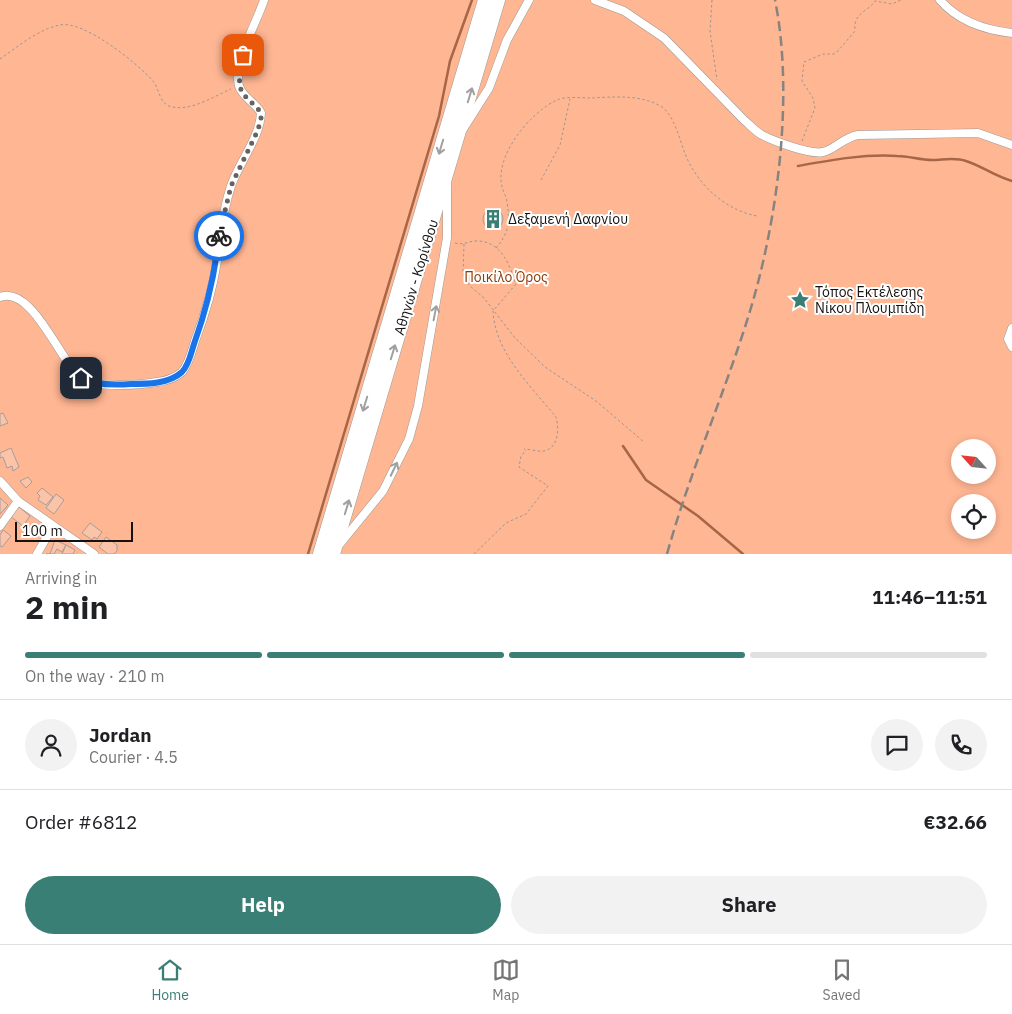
<!DOCTYPE html>
<meta charset="utf-8">
<style>
:root{--surface:#fff;--page:#f2f2f2;--text:#202124;--muted:#757577;--line:#e0e0e0;--accent:#3a7f75}
body{margin:0;font-family:"IBM Plex Sans",sans-serif;background:var(--page);color:var(--text);height:100vh;display:flex;flex-direction:column;font-size:19px;white-space:nowrap}
*{box-sizing:border-box;margin:0}
p{font-size:16px;color:var(--muted)}
.icon{flex:none;width:28px;height:28px;fill:none;stroke:currentColor;stroke-width:2;stroke-linecap:round;stroke-linejoin:round}
.map{position:relative;height:554px;overflow:hidden}
.sheet{display:flex;flex-direction:column;background:var(--surface);flex:1}
.sheet>*{flex:none}
.needle{width:32px;rotate:297deg}
.fabs{position:absolute;left:951px;top:439px;display:grid;gap:10px}
.fabs a{display:grid;place-items:center;width:45px;height:45px;border-radius:50%;background:var(--surface);box-shadow:0 2px 8px #0003;font-size:25px}
.scale{position:absolute;left:15px;bottom:12px;width:118px;box-sizing:border-box;padding-left:5px;border:2px solid #141211;border-top:0;font-size:14px;line-height:18px;white-space:nowrap;color:#141211;-webkit-text-stroke:4px #fff;paint-order:stroke}
.pin{position:absolute;display:grid;place-items:center;width:42px;height:42px;color:#fff;margin:-21px;border-radius:10px;box-shadow:0 2px 8px #0006}
.courier{position:absolute;display:grid;place-items:center;width:50px;height:50px;margin:-25px;border:4px solid #1a73e8;border-radius:50%;background:#fff;color:#222;box-shadow:0 1px 6px #0007}
.head em{font-style:normal;font-weight:700}
.head div{display:flex;flex-direction:column-reverse}
.head{display:flex;align-items:center;justify-content:space-between;height:85px;padding:0 25px}
h1{font-size:32px;font-weight:700;line-height:38px}
.bar{display:grid;grid-template-columns:repeat(4,1fr);gap:8px 5px;align-content:center;height:60px;padding:0 25px}
.bar i{height:6px;border-radius:4px;background:var(--line)}
.bar .selected{background:var(--accent)}
.bar p{grid-column:span 4}
.line{display:flex;align-items:center;gap:12px;padding:0 25px;border-top:1px solid var(--line)}
.line div{flex:1}
.round{display:grid;place-items:center;flex:none;width:52px;height:52px;border-radius:26px;background:var(--page)}
.cta{display:flex;gap:10px;margin-top:auto;padding:10px 25px}
.cta a{flex:1;height:58px;border-radius:30px;background:var(--accent);color:#fff;font-size:20px;font-weight:700;line-height:58px;text-align:center}
.cta a+a{background:var(--page);color:var(--text)}
.menu{display:flex;justify-content:space-around;align-items:center;height:70px;border-top:1px solid var(--line);background:var(--surface);font-size:14px;color:var(--muted)}
.menu a{display:grid;justify-items:center;gap:2px}
.menu .selected{color:var(--accent)}
.map>svg:first-child{display:block}
.green{fill:#ffb693;fill-rule:evenodd}
.lines{fill:none;stroke-linecap:round;stroke-linejoin:round}
.stream{stroke:#a66647;stroke-width:2.5}
.building{fill:#fbc3a8;stroke:#a49e9b}
.street-casing{stroke:#9f9996;stroke-width:9}
.highway-casing{stroke:#9f9996;stroke-width:15}
.path{stroke:#9b9694;stroke-width:1;stroke-dasharray:2.5 2.5;stroke-linecap:butt}
.street{stroke:#fff;stroke-width:8}
.highway{stroke:#fff;stroke-width:14}
.rail{stroke:#878381;stroke-width:2.5;stroke-dasharray:10 5;stroke-linecap:butt}
.oneway{stroke:#a1a0a0}
.done{stroke:#666260;stroke-width:5;stroke-dasharray:0 9}
.route{stroke:#1a73e8;stroke-width:6}
.labels{text-anchor:middle;stroke-width:4;stroke-linejoin:round;paint-order:stroke}
.poi-label{font-size:14px;fill:#141211;stroke:#fff;text-anchor:start}
.street-label{font-size:14px;fill:#141211;stroke:#fff}
.park-label{font-size:14px;fill:#8d3c08;stroke:#fff}
</style>
<div class="map">
<svg width="1012" height="554" viewBox="0 0 1012 554">
<rect width="100%" height="100%" fill="#fef7f4"/>
<path class="green" d="M 0,0 L 1012,0 L 1012,554 L 0,554 ZM 960,448 L 988,448 L 988,475 L 960,475 ZM 960,502 L 988,502 L 988,530 L 960,530 Z"/>
<g class="lines">
<g class="stream">
<path d="M 798,166 C 831,160 863,154 897,156 C 909,156 920,160 932,160 C 943,160 955,157 966,161 C 982,166 994,176 1012,181"/>
<path d="M 623,446 L 646,480 L 698,516 L 743,554"/>
<path d="M 308,554 L 439,116 L 450,61 L 472,0"/>
</g>
</g>
<g class="building">
<circle cx="493" cy="219" r="10"/>
<path d="M 3,413 L 8,423 L 0,426 L 0,414 Z"/>
<path d="M 11,448 L 19,467 L 13,471 L 12,466 L 7,468 L 3,457 L 0,458 L 0,453 Z"/>
<path d="M 28,477 L 32,482 L 26,488 L 20,481 Z"/>
<path d="M 42,488 L 53,497 L 46,505 L 38,500 L 40,496 L 37,493 Z"/>
<path d="M 56,494 L 64,500 L 54,514 L 46,508 Z"/>
<path d="M 0,498 L 8,505 L 0,514 Z"/>
<path d="M 18,506 L 30,516 L 23,526 L 10,516 Z"/>
<path d="M 90,523 L 102,532 L 97,539 L 94,537 L 92,540 L 82,533 Z"/>
<path d="M 3,530 L 11,536 L 2,547 L 0,546 L 0,535 Z"/>
<path d="M 106,537 L 117,545 L 117,551 L 114,554 L 108,554 L 99,547 Z"/>
<path d="M 55,540 L 66,545 L 62,552 L 57,549 L 54,554 L 46,554 L 50,554 Z"/>
<path d="M 66,545 L 75,550 L 73,554 L 62,554 Z"/>
</g>
<g class="lines">
<g class="street-casing">
<g id="street">
<path d="M 595,0 L 624,11 L 664,38 L 744,120 C 750,125 755,131 762,135 C 774,141 810,155 823,152 C 836,149 842,138 858,135 L 978,133 L 1012,145"/>
<path d="M 940,0 C 958,21 985,30 1012,33"/>
<path d="M 463,129 L 489,88 L 507,40 L 529,0"/>
<path d="M 0,297 C 33,285 61,364 82,379 C 97,388 140,385 157,382 C 166,381 175,378 182,372 C 189,364 192,351 195,341 C 205,315 213,288 217,261 C 220,235 223,211 231,186 C 239,162 260,138 261,113 C 256,103 242,97 239,86 C 233,63 257,22 264,0"/>
<path d="M 1012,328 L 1008,339 L 1012,347"/>
<path d="M 0,481 L 18,501 L 94,554"/>
<path d="M 0,526 L 18,501"/>
<path d="M 339,545 L 383,491 L 409,439 L 418,406 L 447,238 L 447,185"/>
<path d="M 37,554 L 53,526"/>
</g>
</g>
<g class="highway-casing">
<g id="highway">
<path d="M 320,554 L 485,0"/>
<path d="M 333,554 L 498,0"/>
</g>
</g>
<g class="path">
<path d="M 712,0 L 710,31 L 717,80"/>
<path d="M 0,59 C 17,47 39,29 60,25 C 84,20 137,63 153,81 C 159,88 159,102 169,106 C 189,113 214,96 231,89"/>
<path d="M 802,141 L 815,108 L 813,98 L 802,81 L 804,62 L 823,54 L 834,54 L 837,52 L 855,31 C 853,12 868,12 875,1 L 892,4 L 901,0"/>
<path d="M 541,180 L 560,145 L 570,99"/>
<path d="M 455,243 C 463,246 470,240 479,241 C 502,243 509,264 516,284 L 493,311 C 495,353 531,386 556,417 C 559,428 559,448 544,451 C 538,452 530,449 524,449"/>
<path d="M 464,244 L 463,274 L 470,286 L 484,298 L 515,338 L 545,367 L 596,401 L 644,442"/>
<path d="M 496,248 C 509,234 510,221 507,202 C 506,195 501,188 501,180 C 499,151 531,112 557,100 C 565,96 581,98 591,98 C 614,97 641,94 662,107 C 674,116 679,137 684,151 C 695,182 724,210 757,216"/>
<path d="M 474,554 L 506,523 L 526,514 L 548,486 L 519,467 L 521,456 L 526,450"/>
</g>
<use href="#street" class="street"/>
<use href="#highway" class="highway"/>
<path class="rail" d="M 667,554 C 690,471 725,393 750,311 C 778,219 794,94 775,0"/>
</g>
<defs><path id="oneway-shaft" d="M-6 0H5M1.5-3L5.5 0L1.5 3" fill="none" stroke-width="1.6" stroke-linecap="round" stroke-linejoin="round" transform="scale(1.25)"/></defs>
<g class="oneway">
<use href="#oneway-shaft" transform="translate(470 95) rotate(-73)"/>
<use href="#oneway-shaft" transform="translate(441 147) rotate(107)"/>
<use href="#oneway-shaft" transform="translate(435 313) rotate(-79)"/>
<use href="#oneway-shaft" transform="translate(393 352) rotate(-73)"/>
<use href="#oneway-shaft" transform="translate(365 404) rotate(107)"/>
<use href="#oneway-shaft" transform="translate(394 469) rotate(-64)"/>
<use href="#oneway-shaft" transform="translate(347 507) rotate(-73)"/>
</g>
<g class="lines">
<path class="done" d="M 219,236 L 231,186 L 258,130 L 261,118 L 259,110 L 243,94 L 239,85 L 243,55"/>
<path class="route" d="M 81,378 C 94,385 116,385 131,384 C 147,384 169,384 182,372 C 189,365 191,353 194,344 C 207,308 215,274 219,236"/>
</g>
<defs>
<g id="building-bare" transform="scale(1.5)"><path d="M-4-6H4V6H1V3H-1V6H-4ZM-2.5-4.3h1.7v1.8h-1.7ZM.8-4.3h1.7v1.8H.8ZM-2.5-1h1.7V.8h-1.7ZM.8-1h1.7V.8H.8Z" fill="#3a7f75" stroke="#fff" stroke-width="2.5" paint-order="stroke"/></g>
<g id="sight-bare" transform="scale(1.5)"><path d="M0-6L1.8-2.2L6-1.7L2.9 1.2L3.7 5.4L0 3.3L-3.7 5.4L-2.9 1.2L-6-1.7L-1.8-2.2Z" fill="#3a7f75" stroke="#fff" stroke-width="2.5" paint-order="stroke"/></g>
</defs>
<g fill-rule="evenodd">
<use href="#building-bare" x="493" y="219"/>
<use href="#sight-bare" x="800" y="300"/>
</g>
<g class="labels">
<g class="poi-label">
<text x="508" y="224">Δεξαμενή Δαφνίου</text>
<text x="815" y="297">Τόπος Εκτέλεσης<tspan x="815" dy="16">Νίκου Πλουμπίδη</tspan></text>
</g>
<g class="street-label">
<text transform="translate(416 277) rotate(-73)" y="5">Αθηνών - Κορίνθου</text>
</g>
<g class="park-label">
<text x="506" y="282">Ποικίλο Όρος</text>
</g>
</g>
</svg>
<div class="fabs">
<a><svg class="needle" viewBox="-14 -14 28 28"><path d="M0-13l5 13h-10z" fill="#e53935"/><path d="M0 13l5-13h-10z" fill="#757577"/></svg></a>
<a><svg class="icon" aria-label="locate" viewBox="0 0 24 24"><circle cx="12" cy="12" r="6"/><path d="M12 2v4M12 18v4M2 12h4M18 12h4"/></svg></a>
</div>
<div class="scale">100 m</div>
<div class="pin" style="left:243px;top:55px;background:#ea580c"><svg class="icon" aria-label="bag" viewBox="0 0 24 24"><path d="M5 8h14l-1 12H6zM9 8a3 3 0 0 1 6 0"/></svg></div>
<div class="pin" style="left:81px;top:378px;background:#1f2937"><svg class="icon" aria-label="home" viewBox="0 0 24 24"><path d="M3 11l9-7 9 7M6 9v11h12V9"/></svg></div>
<div class="courier" style="left:219px;top:236px"><svg class="icon" aria-label="bike" viewBox="0 0 24 24"><circle cx="6" cy="16" r="4"/><circle cx="18" cy="16" r="4"/><path d="M6 16l4-8h5l3 8M10 8l3 8H6M13 5h3"/></svg></div>
</div>
<section class="sheet">
<div class="head"><div><h1>2 min</h1><p>Arriving in</p></div><em>11:46–11:51</em></div>
<div class="bar"><i class="selected"></i><i class="selected"></i><i class="selected"></i><i></i><p>On the way · 210 m</p></div>
<div class="line" style="height:90px"><a class="round"><svg class="icon" aria-label="person" viewBox="0 0 24 24"><circle cx="12" cy="8" r="4"/><path d="M4 21q1-7 8-7t8 7"/></svg></a><div><b>Jordan</b><p>Courier · 4.5</p></div><a class="round"><svg class="icon" aria-label="chat" viewBox="0 0 24 24"><path d="M4 5h16v11H9l-5 4z"/></svg></a><a class="round"><svg class="icon" aria-label="phone" viewBox="0 0 24 24"><path d="M5 4h4l2 5-3 2q2 4 5 5l2-3 5 2v4C11 20 4 13 5 4z"/></svg></a></div>
<div class="line" style="height:65px"><div>Order #6812</div><b>€32.66</b></div>
<div class="cta"><a>Help</a><a>Share</a></div>
</section>
<nav class="menu">
<a class="selected"><svg class="icon" aria-label="home" viewBox="0 0 24 24"><path d="M3 11l9-7 9 7M6 9v11h12V9"/></svg>Home</a>
<a><svg class="icon" aria-label="map" viewBox="0 0 24 24"><path d="M3 6l6-2 6 2 6-2v14l-6 2-6-2-6 2zM9 4v14M15 6v14"/></svg>Map</a>
<a><svg class="icon" aria-label="saved" viewBox="0 0 24 24"><path d="M7 4h10v16l-5-4-5 4z"/></svg>Saved</a>
</nav>
